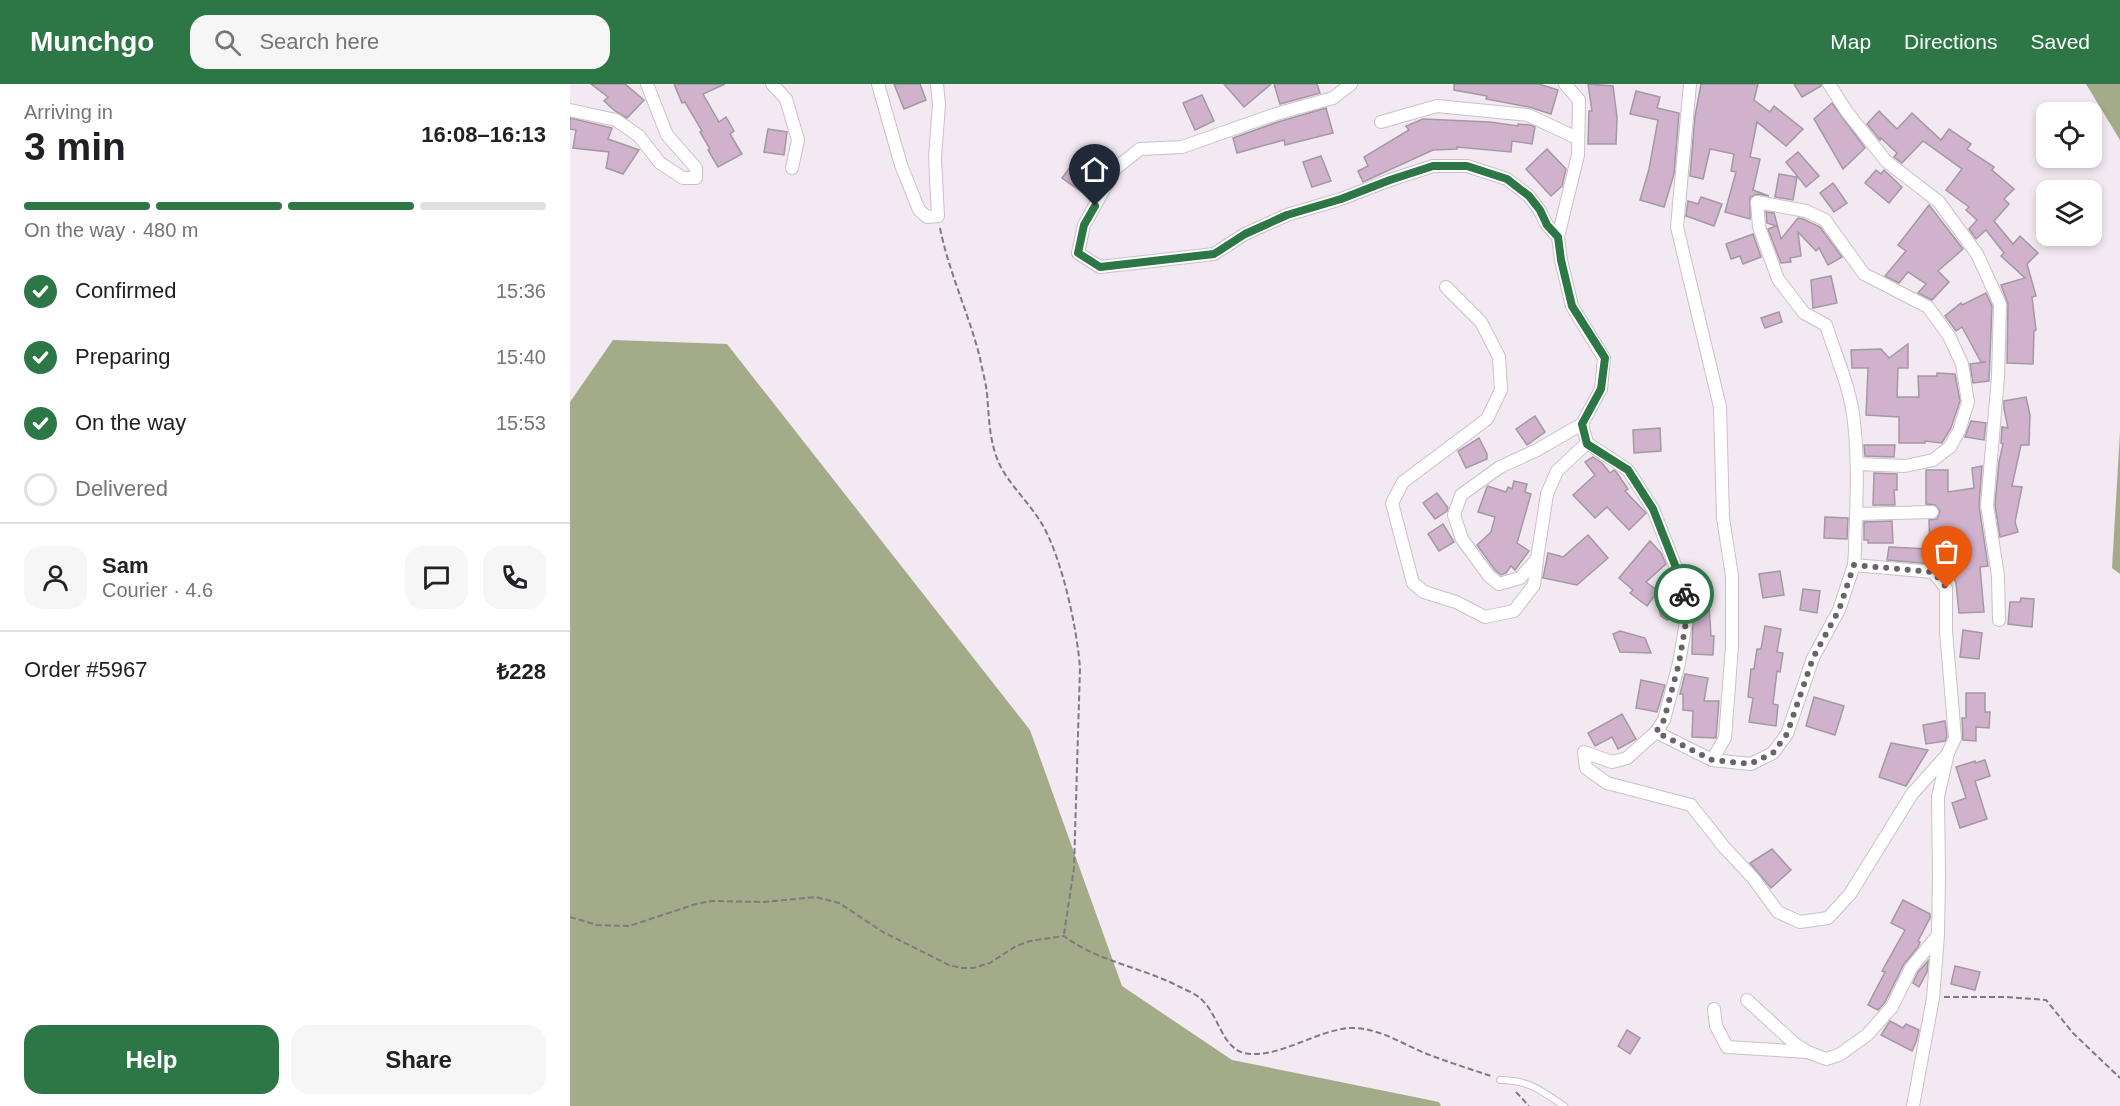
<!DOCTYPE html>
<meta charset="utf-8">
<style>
:root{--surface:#fff;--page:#f6f6f6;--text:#202124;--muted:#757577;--line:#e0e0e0;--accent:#2c7745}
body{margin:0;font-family:Arial,sans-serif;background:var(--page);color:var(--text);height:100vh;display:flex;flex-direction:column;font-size:22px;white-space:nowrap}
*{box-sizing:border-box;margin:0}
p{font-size:20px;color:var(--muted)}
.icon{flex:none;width:33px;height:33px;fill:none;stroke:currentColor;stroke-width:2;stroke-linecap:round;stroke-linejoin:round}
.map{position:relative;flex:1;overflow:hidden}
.drawer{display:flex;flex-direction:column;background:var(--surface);width:570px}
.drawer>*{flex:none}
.controls{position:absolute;left:1466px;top:18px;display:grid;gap:12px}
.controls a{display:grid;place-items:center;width:66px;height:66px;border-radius:12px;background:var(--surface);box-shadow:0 3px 9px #0003;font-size:30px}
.pin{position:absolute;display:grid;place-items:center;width:51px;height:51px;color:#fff;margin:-62px -26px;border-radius:50% 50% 50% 0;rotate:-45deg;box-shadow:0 0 6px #0007}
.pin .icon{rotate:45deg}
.courier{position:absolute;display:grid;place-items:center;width:60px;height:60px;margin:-30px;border:4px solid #2c7745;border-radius:50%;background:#fff;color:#222;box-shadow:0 2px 8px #0007}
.headline em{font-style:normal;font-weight:800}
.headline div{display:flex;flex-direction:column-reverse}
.headline{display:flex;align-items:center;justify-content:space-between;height:102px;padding:0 24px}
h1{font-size:39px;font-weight:800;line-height:45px}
.bar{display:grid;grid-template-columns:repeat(4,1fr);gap:9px 6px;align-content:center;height:72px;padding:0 24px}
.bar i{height:8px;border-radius:4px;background:var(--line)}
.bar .active{background:var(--accent)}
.bar p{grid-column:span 4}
.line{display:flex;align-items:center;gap:15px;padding:0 24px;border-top:2px solid var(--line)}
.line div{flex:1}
.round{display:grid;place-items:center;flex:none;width:63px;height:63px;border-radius:18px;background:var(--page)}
ol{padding:0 24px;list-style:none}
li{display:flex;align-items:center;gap:18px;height:66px}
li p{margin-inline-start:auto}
li .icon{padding:6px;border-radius:50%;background:var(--accent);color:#fff;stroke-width:4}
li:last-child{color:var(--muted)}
li i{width:33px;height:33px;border:3px solid var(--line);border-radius:50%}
.cta{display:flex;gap:12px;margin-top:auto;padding:12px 24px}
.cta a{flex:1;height:69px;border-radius:18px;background:var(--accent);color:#fff;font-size:24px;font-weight:800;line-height:69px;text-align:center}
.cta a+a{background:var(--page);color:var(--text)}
header{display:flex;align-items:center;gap:36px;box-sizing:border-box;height:84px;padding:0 30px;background:var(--accent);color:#fff}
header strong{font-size:28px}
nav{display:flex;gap:33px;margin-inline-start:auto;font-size:21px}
.search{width:420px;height:54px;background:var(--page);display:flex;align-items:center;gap:15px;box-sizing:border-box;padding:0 21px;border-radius:18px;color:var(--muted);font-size:22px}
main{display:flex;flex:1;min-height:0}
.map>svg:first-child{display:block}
.forest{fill:#a4ab88}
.building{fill:#d0b2cc;stroke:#a299a1;stroke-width:1.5}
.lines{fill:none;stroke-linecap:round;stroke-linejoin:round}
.service-casing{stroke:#cac0c9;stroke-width:8}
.minor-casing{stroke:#cac0c9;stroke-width:14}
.path{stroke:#807a80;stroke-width:2;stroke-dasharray:6 3;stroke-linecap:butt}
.service{stroke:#fff;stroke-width:6}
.minor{stroke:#fff;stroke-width:12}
.done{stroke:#696469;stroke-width:6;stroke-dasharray:0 10.8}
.route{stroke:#2c7745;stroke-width:8}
</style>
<header>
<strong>Munchgo</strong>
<div class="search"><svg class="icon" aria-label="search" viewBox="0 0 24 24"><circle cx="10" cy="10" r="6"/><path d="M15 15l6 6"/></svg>Search here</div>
<nav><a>Map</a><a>Directions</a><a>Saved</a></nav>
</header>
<main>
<section class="drawer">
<div class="headline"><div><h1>3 min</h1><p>Arriving in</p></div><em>16:08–16:13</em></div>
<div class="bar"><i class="active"></i><i class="active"></i><i class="active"></i><i></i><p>On the way · 480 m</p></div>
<ol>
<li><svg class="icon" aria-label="check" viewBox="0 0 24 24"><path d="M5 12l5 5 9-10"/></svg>Confirmed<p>15:36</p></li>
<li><svg class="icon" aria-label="check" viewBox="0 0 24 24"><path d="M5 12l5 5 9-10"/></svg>Preparing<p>15:40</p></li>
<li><svg class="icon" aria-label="check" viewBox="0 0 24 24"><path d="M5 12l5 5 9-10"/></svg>On the way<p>15:53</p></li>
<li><i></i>Delivered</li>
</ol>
<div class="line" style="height:108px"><a class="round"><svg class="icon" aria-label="person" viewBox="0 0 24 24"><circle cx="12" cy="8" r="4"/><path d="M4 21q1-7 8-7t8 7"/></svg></a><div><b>Sam</b><p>Courier · 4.6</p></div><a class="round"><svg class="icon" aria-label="chat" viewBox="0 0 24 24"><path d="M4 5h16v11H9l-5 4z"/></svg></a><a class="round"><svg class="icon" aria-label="phone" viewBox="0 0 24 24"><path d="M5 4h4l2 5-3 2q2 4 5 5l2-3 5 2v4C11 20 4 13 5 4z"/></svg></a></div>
<div class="line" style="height:78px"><div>Order #5967</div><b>₺228</b></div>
<div class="cta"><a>Help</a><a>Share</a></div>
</section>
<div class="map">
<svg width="1550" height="1022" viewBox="0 0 1550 1022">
<rect width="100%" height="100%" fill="#f3e9f2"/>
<g class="forest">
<path d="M 1516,0 L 1550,0 L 1550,56 Z"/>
<path d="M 43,256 L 157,260 L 460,646 L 552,902 L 662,976 L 869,1018 L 871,1022 L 0,1022 L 0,318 Z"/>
<path d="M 1550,348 L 1550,490 L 1542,484 Z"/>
</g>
<g class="building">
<path d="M 21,0 L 55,0 L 74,16 L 57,34 L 45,27 L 34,17 L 38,13 Z"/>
<path d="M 104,0 L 155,0 L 133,10 L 149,38 L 156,33 L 164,47 L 160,50 L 172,70 L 148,83 L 138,66 L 140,65 L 130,48 L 132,47 L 115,18 L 112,19 Z"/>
<path d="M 324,0 L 350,0 L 356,16 L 334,25 Z"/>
<path d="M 654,0 L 701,0 L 674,23 Z"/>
<path d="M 704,0 L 747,0 L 750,9 L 710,20 Z"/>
<path d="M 884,0 L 969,0 L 988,6 L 981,30 L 959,23 L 916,15 L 917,12 L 884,6 Z"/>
<path d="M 1018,0 L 1043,2 L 1047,33 L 1046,60 L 1018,60 L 1019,27 L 1022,27 Z"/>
<path d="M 1131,0 L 1188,0 L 1184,16 L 1200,28 L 1204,22 L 1233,45 L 1216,62 L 1187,38 L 1180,73 L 1190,75 L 1183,106 L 1199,112 L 1188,110 L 1180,113 L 1180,135 L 1155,128 L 1166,88 L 1161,87 L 1164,70 L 1140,65 L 1133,95 L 1120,92 L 1125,32 Z"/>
<path d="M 1224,0 L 1251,0 L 1251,2 L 1232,13 Z"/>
<path d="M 1066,7 L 1090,13 L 1087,24 L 1109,29 L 1104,90 L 1094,123 L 1070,116 L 1079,85 L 1088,36 L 1060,30 Z"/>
<path d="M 632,11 L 644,37 L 625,46 L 613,19 Z"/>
<path d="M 1262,19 L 1295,64 L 1273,85 L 1244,35 Z"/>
<path d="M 756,24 L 763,49 L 715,61 L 714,56 L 667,69 L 663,54 L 708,38 Z"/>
<path d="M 1309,27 L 1327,45 L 1342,29 L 1371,56 L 1379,45 L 1401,60 L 1397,65 L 1424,83 L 1422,86 L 1444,105 L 1434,115 L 1439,120 L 1424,137 L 1443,160 L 1450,152 L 1468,169 L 1457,180 L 1466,212 L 1462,213 L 1466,246 L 1464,247 L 1463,280 L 1437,279 L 1438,220 L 1431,201 L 1455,194 L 1431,172 L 1434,169 L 1416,146 L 1406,155 L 1399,145 L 1407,136 L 1396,126 L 1399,123 L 1376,106 L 1392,85 L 1353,57 L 1332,79 L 1324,73 L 1327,69 L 1311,54 L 1310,56 L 1297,40 Z"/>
<path d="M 0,34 L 42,44 L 38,55 L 69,66 L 53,90 L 36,84 L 39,68 L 3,64 L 6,46 L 0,45 Z"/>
<path d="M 853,35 L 920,38 L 948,42 L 948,40 L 960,41 L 965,43 L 962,60 L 942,57 L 941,68 L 887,63 L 887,65 L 863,66 L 793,98 L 788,87 L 798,82 L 794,73 L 839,46 L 836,42 Z"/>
<path d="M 198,45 L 217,48 L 214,71 L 194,68 Z"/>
<path d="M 977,65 L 996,85 L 992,102 L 981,112 L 956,85 Z"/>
<path d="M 1228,68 L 1249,92 L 1236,103 L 1216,78 Z"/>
<path d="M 508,72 L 533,90 L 519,113 L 492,94 Z"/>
<path d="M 751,72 L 761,97 L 742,103 L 733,78 Z"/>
<path d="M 1306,86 L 1311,90 L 1314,86 L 1332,103 L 1319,119 L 1295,99 Z"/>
<path d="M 1209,90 L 1227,93 L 1223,116 L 1205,113 Z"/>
<path d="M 1263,99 L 1277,119 L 1264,128 L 1250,109 Z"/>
<path d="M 1131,113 L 1152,120 L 1144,142 L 1116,132 L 1118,117 L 1128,120 Z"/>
<path d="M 1359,121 L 1393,165 L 1368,187 L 1379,198 L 1362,216 L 1348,209 L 1356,200 L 1338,188 L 1329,199 L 1315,192 L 1336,167 L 1328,161 Z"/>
<path d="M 1196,128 L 1204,129 L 1211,155 L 1228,134 L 1233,135 L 1250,143 L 1272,173 L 1258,181 L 1249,164 L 1246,167 L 1228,148 L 1231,172 L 1220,174 L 1221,178 L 1211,179 L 1198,145 L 1206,142 L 1197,139 Z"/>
<path d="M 1183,150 L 1191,173 L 1173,180 L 1170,172 L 1161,175 L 1156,160 Z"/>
<path d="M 1261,192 L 1267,219 L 1243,224 L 1241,196 Z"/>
<path d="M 1416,209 L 1422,222 L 1419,297 L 1403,299 L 1400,280 L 1416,278 L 1411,278 L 1392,243 L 1386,247 L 1375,232 L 1391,219 L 1392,221 Z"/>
<path d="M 1209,228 L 1212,238 L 1195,244 L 1191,234 Z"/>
<path d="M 1338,260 L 1338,284 L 1328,284 L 1327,313 L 1349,313 L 1348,292 L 1367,292 L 1367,289 L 1385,290 L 1390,317 L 1381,344 L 1372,359 L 1355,357 L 1355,359 L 1329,359 L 1329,333 L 1296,331 L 1298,284 L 1282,284 L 1281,266 L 1311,265 L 1319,274 Z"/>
<path d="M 1456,313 L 1460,331 L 1459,361 L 1451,361 L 1442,402 L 1452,403 L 1445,438 L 1448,448 L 1430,453 L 1425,421 L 1429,378 L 1433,360 L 1431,359 L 1432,343 L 1438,344 L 1434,325 L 1434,317 Z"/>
<path d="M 965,332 L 975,348 L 957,361 L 946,345 Z"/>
<path d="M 1401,337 L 1416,339 L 1414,356 L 1395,353 Z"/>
<path d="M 1090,344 L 1091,367 L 1064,369 L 1063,346 Z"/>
<path d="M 909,354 L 917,370 L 917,375 L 896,384 L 888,367 Z"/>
<path d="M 1294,361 L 1325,361 L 1324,373 L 1295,372 Z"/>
<path d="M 1023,373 L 1032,379 L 1040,389 L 1044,386 L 1047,389 L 1058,405 L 1055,407 L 1076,429 L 1059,446 L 1037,423 L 1025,434 L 1003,411 L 1025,391 L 1015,378 Z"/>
<path d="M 1412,382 L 1409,422 L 1418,482 L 1410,483 L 1414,528 L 1389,529 L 1386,499 L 1383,492 L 1371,483 L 1364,480 L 1317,476 L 1319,463 L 1360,465 L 1359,436 L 1367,435 L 1370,427 L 1365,421 L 1356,420 L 1356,386 L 1378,386 L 1378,408 L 1404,404 L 1402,384 Z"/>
<path d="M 1304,389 L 1327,390 L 1327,406 L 1324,406 L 1325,421 L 1303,421 Z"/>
<path d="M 944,397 L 957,400 L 955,408 L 961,410 L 947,459 L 959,467 L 945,486 L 941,482 L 936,489 L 931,491 L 925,486 L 907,461 L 921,448 L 925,433 L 908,428 L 917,403 L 918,402 L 936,408 L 938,403 L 942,405 Z"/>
<path d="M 867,409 L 878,424 L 877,427 L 865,435 L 853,419 Z"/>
<path d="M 1255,433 L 1278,434 L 1277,455 L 1254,454 Z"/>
<path d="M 1322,437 L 1323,459 L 1298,459 L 1298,456 L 1294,456 L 1294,438 Z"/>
<path d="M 873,440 L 884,458 L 869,467 L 858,450 Z"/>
<path d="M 1018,451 L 1038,474 L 1007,501 L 973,494 L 978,469 L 993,473 Z"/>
<path d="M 1080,457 L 1091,469 L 1096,480 L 1076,498 L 1096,513 L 1106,510 L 1107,533 L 1097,536 L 1091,532 L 1085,511 L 1077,522 L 1060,509 L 1063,506 L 1049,494 Z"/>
<path d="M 1210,487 L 1214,511 L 1193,514 L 1189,490 Z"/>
<path d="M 1233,505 L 1250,507 L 1247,529 L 1230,526 Z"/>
<path d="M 1451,514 L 1464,515 L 1462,543 L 1438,540 L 1440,518 L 1450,518 Z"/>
<path d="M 1139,522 L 1141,552 L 1144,552 L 1143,571 L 1122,570 L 1123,523 Z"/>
<path d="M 1195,542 L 1211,545 L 1207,568 L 1213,569 L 1210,588 L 1207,587 L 1203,620 L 1208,621 L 1206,642 L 1179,638 L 1183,614 L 1178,613 L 1181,585 L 1184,585 L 1187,565 L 1191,565 Z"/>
<path d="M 1393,546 L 1412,549 L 1409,575 L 1390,573 Z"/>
<path d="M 1050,547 L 1075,554 L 1081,569 L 1050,568 L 1043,550 Z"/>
<path d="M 1115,590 L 1138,594 L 1134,617 L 1149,617 L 1146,654 L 1122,653 L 1123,627 L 1113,626 L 1113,610 L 1110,610 Z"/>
<path d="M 1071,596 L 1095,601 L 1087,628 L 1066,624 Z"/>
<path d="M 1396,609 L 1415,609 L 1415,628 L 1420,628 L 1419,644 L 1406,643 L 1406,657 L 1393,656 L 1392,634 L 1396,634 Z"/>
<path d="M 1244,613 L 1274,622 L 1265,651 L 1236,642 Z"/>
<path d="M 1052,630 L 1066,655 L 1048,665 L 1042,653 L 1025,662 L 1018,649 Z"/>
<path d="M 1375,637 L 1377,652 L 1375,657 L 1356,660 L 1353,641 Z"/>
<path d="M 1321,659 L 1358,666 L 1336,702 L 1309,693 Z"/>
<path d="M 1415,676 L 1420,692 L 1405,697 L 1417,735 L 1390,744 L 1382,719 L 1396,714 L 1386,683 L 1405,677 L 1405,679 Z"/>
<path d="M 1202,765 L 1221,786 L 1201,804 L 1180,779 Z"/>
<path d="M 1333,816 L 1360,830 L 1360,834 L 1348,857 L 1350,858 L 1348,863 L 1334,880 L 1315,918 L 1308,926 L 1298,921 L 1315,888 L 1312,887 L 1335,846 L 1321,839 Z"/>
<path d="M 1358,877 L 1357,888 L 1349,903 L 1343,899 L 1348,888 Z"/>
<path d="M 1385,882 L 1410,888 L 1405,906 L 1381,900 Z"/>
<path d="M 1320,937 L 1333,944 L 1336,940 L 1349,946 L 1346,958 L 1342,967 L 1311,951 Z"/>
<path d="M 1057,946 L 1070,954 L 1060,970 L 1048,962 Z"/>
</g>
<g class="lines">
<g class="service-casing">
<path id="service" d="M 930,996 C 958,996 971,1006 994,1022"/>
</g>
<g class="minor-casing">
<g id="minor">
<path d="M 202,0 L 216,15 L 228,56 L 222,84"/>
<path d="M 308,0 L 331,81 L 349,126 L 357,133 L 368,132 L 365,74 L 369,20 L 367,0"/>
<path d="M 781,0 L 763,14 L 706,30 L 612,63 L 570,65 L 546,84 L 514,141 L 508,169 L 530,183 L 644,170 L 675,150 L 717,131 L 771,115 L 820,96 L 863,82 L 897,82 L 937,95 L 959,112 L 970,127 L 977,141 L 988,153"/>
<path d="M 995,0 L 1009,16 L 1008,71 L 988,153 L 991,176 L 1002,222 L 1034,274 L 1031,305 L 1012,340 L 1017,359 L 1058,386 L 1083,425 L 1114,504 L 1116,538 L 1109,579 L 1094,636 L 1086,648 L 1142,676 L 1155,654 L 1162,562 L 1162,492 L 1153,434 L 1150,323 L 1107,143 L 1120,0"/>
<path d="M 1259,0 L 1277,28 L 1316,77 L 1369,118 L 1407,170 L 1430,220 L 1428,293 L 1417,421 L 1428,492 L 1429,536"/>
<path d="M 0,26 L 46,36 L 69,52 L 90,79 L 113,94 L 126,94 L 126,84 L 97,51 L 77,0"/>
<path d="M 811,38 L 867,22 L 958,31 L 1007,54"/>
<path d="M 876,203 L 911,238 L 929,273 L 931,306 L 917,335 L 833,398 L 822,419 L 843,499 L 854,508 L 886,518 L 915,533 L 944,527 L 964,501 L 967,475"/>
<path d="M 1012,340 L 967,366 L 930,383 L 891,411 L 884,431 L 892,455 L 919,492 L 929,500 L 950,494 L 967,475 L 977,410 L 987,387 L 1017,359"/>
<path d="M 1286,430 L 1362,428"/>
<path d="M 1284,481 L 1363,488 L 1376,504 L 1376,547 L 1385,654 L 1378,669 L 1368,713 L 1369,791 L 1368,851 L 1363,914 L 1343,1022"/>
<path d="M 1086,648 L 1057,674 L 1042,678 L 1014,668 L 1016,684 L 1037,699 L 1121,721 L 1154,763 L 1183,794 L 1208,828 L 1230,838 L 1258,834 L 1280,810 L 1342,710 L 1376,672"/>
<path d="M 1142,676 L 1181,680 L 1203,669 L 1217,650 L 1243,574 L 1269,526 L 1284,481 L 1285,467 C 1286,424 1289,380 1284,338 C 1281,305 1266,273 1256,241 L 1234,229 L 1208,195 L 1189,143 L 1187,118 L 1236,127 L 1255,136 L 1294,190 L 1358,223 L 1379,252 L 1392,280 L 1398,318 L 1389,347 L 1380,363 L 1363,376 L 1335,382 L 1287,380"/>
<path d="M 1177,916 L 1226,961 L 1238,968 L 1256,975 L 1269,971 L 1297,951 L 1322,923 L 1341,884 L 1368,851"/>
<path d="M 1144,925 L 1146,942 L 1157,963 L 1237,968"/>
</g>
</g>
<g class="path">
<path d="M 370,144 C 379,189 399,230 410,274 C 412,286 416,298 417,310 C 419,332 419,355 428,377 C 438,400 459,418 472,440 C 492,474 507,544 510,584 L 504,784 L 494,850"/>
<path d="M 0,833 L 27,841 L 59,842 L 126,820 L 142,817 L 194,818 L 246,813 L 269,819 L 313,848 L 379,881 L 391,884 L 403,884 L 420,879 L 446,862 L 460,857 L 494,852 C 528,878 572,883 610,903 C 616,906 624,909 630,914 C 649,930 651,963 674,969 C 707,976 746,946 780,944 C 808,943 832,960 857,970 C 878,978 900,985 921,992"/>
<path d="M 1374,913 L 1436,913 L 1476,916 L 1503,949 L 1550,994"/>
<path d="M 946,1008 L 959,1022"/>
</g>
<use href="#service" class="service"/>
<use href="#minor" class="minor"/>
</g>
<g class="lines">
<path class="done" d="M 1114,510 L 1116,538 L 1109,579 L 1094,636 L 1086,648 L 1142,676 L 1180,680 L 1203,669 L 1217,650 L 1243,574 L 1269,526 L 1284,481 L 1363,488 L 1377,504"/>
<path class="route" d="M 525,122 L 514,141 L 508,169 L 530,183 L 644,170 L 675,150 L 717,131 L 771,115 L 820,96 L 863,82 L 897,82 L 937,95 L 959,112 L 970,126 L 977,141 L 988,153 L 991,176 L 1002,222 L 1035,274 L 1031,305 L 1012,340 L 1017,360 L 1058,386 L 1083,425 L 1114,504 L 1114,510"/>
</g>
</svg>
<div class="controls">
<a><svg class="icon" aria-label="locate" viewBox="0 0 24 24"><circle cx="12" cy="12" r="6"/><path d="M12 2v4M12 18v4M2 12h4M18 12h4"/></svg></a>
<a><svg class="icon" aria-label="layers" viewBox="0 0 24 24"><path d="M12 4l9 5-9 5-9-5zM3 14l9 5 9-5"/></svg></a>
</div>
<div class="pin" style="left:1377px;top:504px;background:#ea580c"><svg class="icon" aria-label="bag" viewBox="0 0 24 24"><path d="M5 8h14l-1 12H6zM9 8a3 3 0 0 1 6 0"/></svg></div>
<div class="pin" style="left:525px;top:122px;background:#1f2937"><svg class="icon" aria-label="home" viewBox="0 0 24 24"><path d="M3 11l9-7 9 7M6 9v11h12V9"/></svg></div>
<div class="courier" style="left:1114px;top:510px"><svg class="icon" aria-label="bike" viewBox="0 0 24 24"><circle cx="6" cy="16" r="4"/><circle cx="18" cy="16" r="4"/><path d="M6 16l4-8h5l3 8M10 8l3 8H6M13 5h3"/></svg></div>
</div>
</main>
